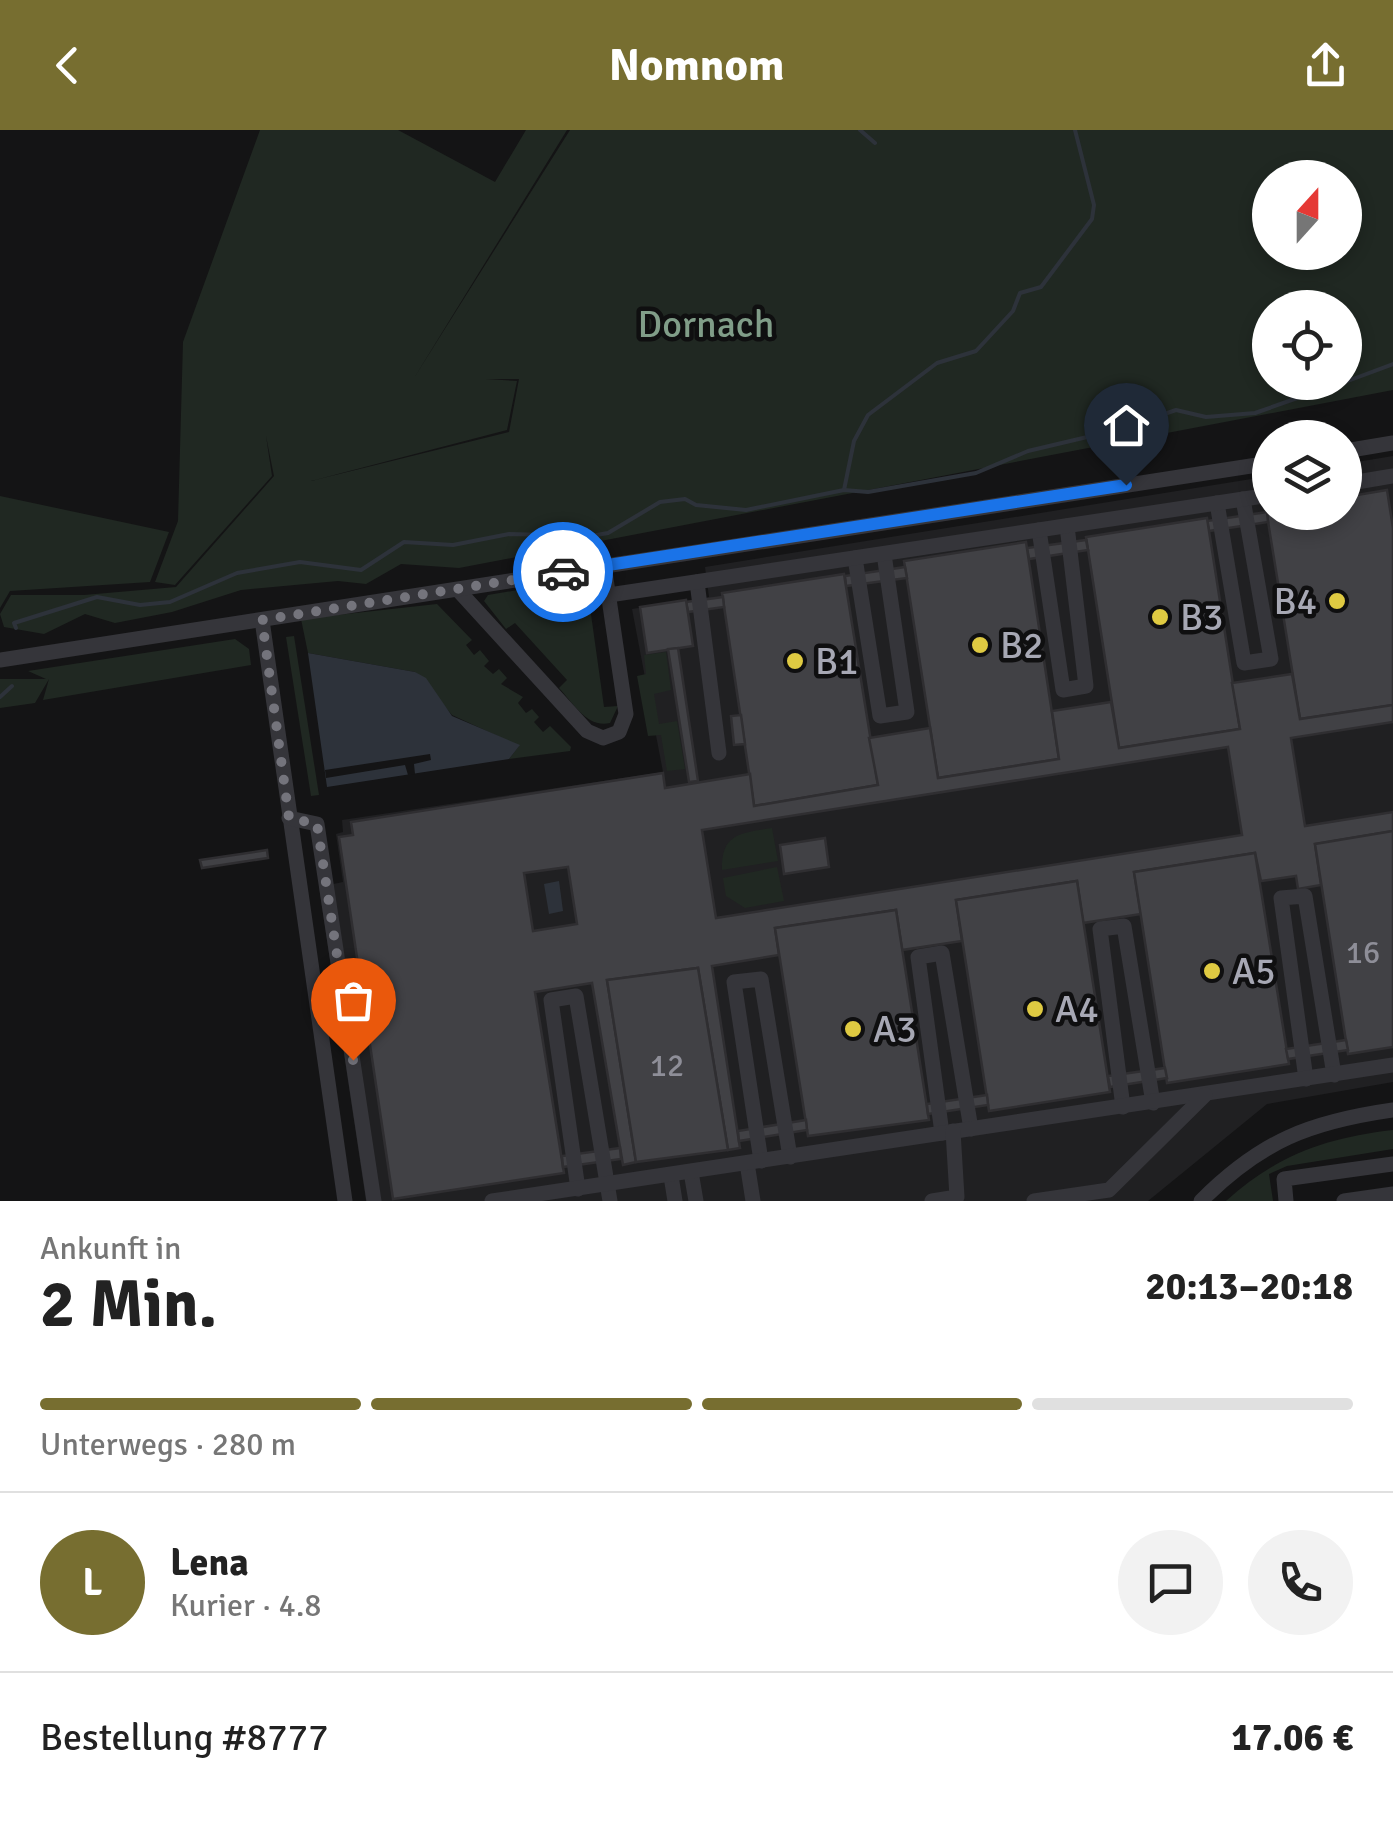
<!DOCTYPE html>
<html lang="de">
<meta charset="utf-8">
<style>
:root{--surface:#fff;--page:#f2f2f2;--text:#222;--muted:#767676;--line:#e0e0e0;--accent:#776e30}
body{margin:0;font-family:Signika,sans-serif;background:var(--page);color:var(--text);height:100vh;display:flex;flex-direction:column;font-size:38px;white-space:nowrap}
*{box-sizing:border-box;margin:0}
p{font-size:32px;color:var(--muted)}
.icon{flex:none;width:55px;height:55px;fill:none;stroke:currentColor;stroke-width:2;stroke-linecap:round;stroke-linejoin:round}
.map{position:relative;height:1071px;overflow:hidden}
.side{display:flex;flex-direction:column;background:var(--surface);flex:1}
.side>*{flex:none}
.needle{width:65px;rotate:21deg}
.tools{position:absolute;left:1252px;top:30px;display:grid;gap:20px}
.tools a{display:grid;place-items:center;width:110px;height:110px;border-radius:50%;background:var(--surface);box-shadow:0 5px 15px #0003;font-size:50px}
.pin{position:absolute;display:grid;place-items:center;width:85px;height:85px;color:#fff;margin:-102px -42px;border-radius:50% 50% 50% 0;rotate:-45deg;box-shadow:0 0 10px #0007}
.pin .icon{rotate:45deg}
.courier{position:absolute;display:grid;place-items:center;width:100px;height:100px;margin:-50px;border:8px solid #1a73e8;border-radius:50%;background:#fff;color:#222;box-shadow:0 2px 12px #0007}
.summary em{font-style:normal;font-weight:700}
.summary div{display:flex;flex-direction:column-reverse}
.summary{display:flex;align-items:center;justify-content:space-between;height:170px;padding:0 40px}
h1{font-size:65px;font-weight:700;line-height:75px}
.bar{display:grid;grid-template-columns:repeat(4,1fr);gap:15px 10px;align-content:center;height:120px;padding:0 40px}
.bar i{height:12px;border-radius:8px;background:var(--line)}
.bar .on{background:var(--accent)}
.bar p{grid-column:span 4}
.line{display:flex;align-items:center;gap:25px;padding:0 40px;border-top:2px solid var(--line)}
.line div{flex:1}
.round{display:grid;place-items:center;flex:none;width:105px;height:105px;border-radius:52px;background:var(--page)}
header{display:flex;justify-content:space-between;align-items:center;height:130px;padding:0 40px;background:var(--accent);color:#fff;font-size:45px;font-weight:700}
.map>svg:first-child{display:block}
.built{fill:#202022}
.green{fill:#202822;fill-rule:evenodd}
.water{fill:#2d323a}
.pier{fill:#141415}
.lines{fill:none;stroke-linecap:round;stroke-linejoin:round}
.stream{stroke:#2d323a;stroke-width:4}
.building{fill:#414145;stroke:#2f2e31;stroke-width:2.5;fill-rule:evenodd}
.minor{stroke:#35353a;stroke-width:15}
.done{stroke:#74747c;stroke-width:10;stroke-dasharray:0 18}
.route{stroke:#1a73e8;stroke-width:12}
.poi-dot{fill:#dfca42;stroke:#0f0f10;stroke-width:4}
.labels{text-anchor:middle;stroke-width:9;stroke-linejoin:round;paint-order:stroke}
.number-label{font-size:32px;fill:#8e8e98}
.park-label{font-size:38px;fill:#809d88;stroke:#0f0f10}
.poi-label{font-size:38px;fill:#a7a8b4;stroke:#0f0f10;text-anchor:start}
</style>
<header><svg class="icon" aria-label="back" viewBox="0 0 24 24"><path d="M15 5l-7 7 7 7"/></svg>Nomnom<svg class="icon" aria-label="share" viewBox="0 0 24 24"><path d="M12 15V3M7 8l5-5 5 5M5 13v7h14v-7"/></svg></header>
<div class="map">
<svg width="1393" height="1071" viewBox="0 0 1393 1071">
<rect width="100%" height="100%" fill="#141415"/>
<path class="built" d="M 1393,326 L 1393,952 L 1267,974 L 1148,1071 L 366,1071 L 319,757 L 343,752 L 336,704 L 343,702 L 342,690 L 663,642 L 632,479 L 709,467 L 705,437 L 1270,346 L 1270,382 L 1345,382 L 1345,334 Z"/>
<g class="green">
<path d="M 260,0 L 398,0 L 495,52 L 526,0 L 567,0 L 414,248 L 570,0 L 1393,0 L 1393,260 L 459,438 L 401,434 L 366,454 L 338,451 L 241,460 L 172,482 L 115,493 L 85,484 L 44,504 L 4,497 L 0,484 L 11,465 L 84,465 L 176,457 L 274,346 L 266,306 L 272,346 L 175,455 L 155,452 L 178,391 L 183,212 ZM 1270,48 L 1345,48 L 1345,122 L 1270,122 ZM 1270,178 L 1345,178 L 1345,252 L 1270,252 ZM 486,249 L 519,249 L 509,302 L 311,351 L 507,300 L 517,251 Z"/>
<path d="M 0,366 L 169,402 L 150,452 L 10,461 L 0,478 Z"/>
<path d="M 589,448 L 597,452 L 598,461 L 588,463 L 604,577 L 618,576 L 610,593 C 587,598 574,574 559,558 L 567,550 L 515,493 L 506,499 L 484,471 L 488,465 Z"/>
<path d="M 437,474 L 472,510 L 466,515 L 474,525 L 480,520 L 489,531 L 484,536 L 493,544 L 499,539 L 507,548 L 501,554 L 523,567 L 518,573 L 526,583 L 532,579 L 539,587 L 534,592 L 543,602 L 550,596 L 571,617 L 570,621 L 509,629 L 519,616 L 452,585 L 415,542 L 308,523 L 301,489 Z"/>
<path d="M 294,506 L 319,665 L 311,666 L 286,507 Z"/>
<path d="M 235,509 L 249,519 L 251,535 L 43,570 L 49,549 L 35,573 L 0,578 L 0,549 L 46,549 L 28,541 Z"/>
<path d="M 666,522 L 671,560 L 654,564 L 659,594 L 677,591 L 685,639 L 667,641 L 661,605 L 648,606 L 637,546 L 646,544 L 644,525 Z"/>
<path d="M 772,698 L 778,731 L 722,740 C 721,704 740,703 772,698 Z"/>
<path d="M 777,737 L 784,771 L 745,778 L 726,766 L 723,748 Z"/>
<path d="M 1393,1000 L 1393,1019 L 1287,1036 L 1269,1044 L 1273,1071 L 1226,1071 C 1277,1025 1325,1008 1393,1000 Z"/>
</g>
<g class="water">
<path d="M 308,523 L 415,542 L 426,548 L 452,586 L 520,615 L 509,629 L 327,657 Z"/>
<path d="M 559,751 L 563,781 L 549,784 L 544,754 Z"/>
</g>
<path class="pier" d="M 430,624 L 431,630 L 414,634 L 415,644 L 408,645 L 405,635 L 326,648 L 325,640 Z"/>
<g class="lines">
<g class="stream">
<path d="M 860,0 L 875,13"/>
<path d="M 1345,252 L 1393,234"/>
<path d="M 844,360 L 854,311 L 868,285 L 937,233 L 976,221 L 1013,181 L 1020,163 L 1041,157 L 1092,89 L 1094,75 L 1075,0"/>
<path d="M 16,498 L 14,493 L 97,467 L 140,475 L 170,472 L 237,443 L 300,432 L 361,440 L 404,412 L 453,415 L 509,404 L 591,406 L 608,403 L 660,372 L 685,369 L 696,375 L 746,380 L 844,360 L 868,362 L 976,343 L 1028,321 L 1121,299 L 1176,280 L 1206,287 L 1255,283 L 1343,252"/>
<path d="M 0,567 L 12,556"/>
</g>
</g>
<g class="building">
<path d="M 1387,360 L 1393,398 L 1393,575 L 1300,589 L 1266,379 L 1345,382 L 1345,367 Z"/>
<path d="M 1267,382 L 1268,392 L 1209,401 L 1207,391 Z"/>
<path d="M 1207,388 L 1240,599 L 1119,618 L 1086,407 Z"/>
<path d="M 1086,410 L 1088,420 L 1029,429 L 1027,418 Z"/>
<path d="M 1026,412 L 1059,629 L 938,648 L 904,431 Z"/>
<path d="M 905,437 L 907,448 L 846,456 L 845,446 Z"/>
<path d="M 844,444 L 878,655 L 754,676 L 722,463 Z"/>
<path d="M 723,467 L 724,477 L 688,482 L 686,472 Z"/>
<path d="M 686,470 L 693,516 L 647,523 L 640,477 Z"/>
<path d="M 678,518 L 698,651 L 689,652 L 668,519 Z"/>
<path d="M 1292,544 L 1300,589 L 1393,575 L 1393,592 L 1291,608 L 1305,696 L 1393,682 L 1393,701 L 1315,714 L 1321,755 L 1298,759 L 1296,746 L 1261,751 L 1255,723 L 1134,742 L 1141,784 L 1083,793 L 1077,751 L 956,770 L 962,811 L 902,820 L 896,780 L 775,798 L 779,825 L 712,836 L 740,1018 L 728,1020 L 698,838 L 607,850 L 636,1032 L 623,1035 L 592,853 L 535,862 L 564,1043 L 393,1069 L 339,707 L 353,705 L 351,692 L 663,643 L 665,658 L 750,644 L 754,676 L 878,655 L 869,608 L 930,598 L 938,648 L 1059,629 L 1052,581 L 1111,572 L 1119,618 L 1240,599 L 1232,553 ZM 1228,617 L 1242,705 L 716,788 L 702,700 ZM 568,737 L 577,794 L 533,801 L 524,743 Z"/>
<path d="M 741,585 L 745,614 L 734,615 L 731,586 Z"/>
<path d="M 1393,701 L 1393,917 L 1348,924 L 1315,714 Z"/>
<path d="M 825,708 L 829,737 L 784,744 L 780,715 Z"/>
<path d="M 267,720 L 268,728 L 202,738 L 200,730 Z"/>
<path d="M 1255,723 L 1289,934 L 1167,953 L 1134,742 Z"/>
<path d="M 1077,751 L 1110,962 L 989,981 L 956,770 Z"/>
<path d="M 896,780 L 929,990 L 808,1006 L 775,798 Z"/>
<path d="M 698,838 L 728,1020 L 636,1032 L 607,850 Z"/>
<path d="M 1346,910 L 1348,920 L 1288,929 L 1286,919 Z"/>
<path d="M 1165,938 L 1167,948 L 1110,957 L 1108,946 Z"/>
<path d="M 987,965 L 988,975 L 928,984 L 927,974 Z"/>
<path d="M 806,990 L 807,1000 L 739,1011 L 738,1001 Z"/>
<path d="M 620,1018 L 621,1029 L 563,1037 L 562,1026 Z"/>
</g>
<g class="lines">
<g class="minor">
<path d="M 1345,321 L 1393,313"/>
<path d="M 1345,354 L 1393,346"/>
<path d="M 1217,373 L 1244,533 L 1271,529 L 1243,369"/>
<path d="M 1039,400 L 1063,560 L 1086,556 L 1067,396"/>
<path d="M 855,428 L 880,586 L 907,582 L 884,424"/>
<path d="M 697,452 L 719,623"/>
<path d="M 458,460 L 587,601 L 603,608 L 619,602 L 626,584 L 604,435"/>
<path d="M 609,465 L 1270,365"/>
<path d="M 262,490 L 345,1071"/>
<path d="M 0,530 L 1270,333"/>
<path d="M 289,688 L 317,694 L 374,1071"/>
<path d="M 1306,949 L 1281,768 L 1305,766 L 1334,945"/>
<path d="M 1123,977 L 1100,799 L 1124,796 L 1153,973"/>
<path d="M 942,1003 L 918,827 L 942,823 L 971,999"/>
<path d="M 761,1031 L 734,852 L 761,849 L 790,1027"/>
<path d="M 747,1033 L 753,1071"/>
<path d="M 691,1042 L 696,1071"/>
<path d="M 671,1046 L 675,1071"/>
<path d="M 578,1059 L 551,870 L 576,866 L 610,1071"/>
<path d="M 492,1071 L 1393,935"/>
<path d="M 932,1071 L 957,1067 L 953,1001"/>
<path d="M 1034,1071 L 1109,1060 L 1205,965"/>
<path d="M 1201,1071 C 1261,1011 1309,992 1393,980"/>
<path d="M 1286,1071 L 1284,1049 L 1393,1034"/>
<path d="M 1344,1071 L 1393,1064"/>
</g>
</g>
<g class="lines">
<path class="done" d="M 353,930 L 317,694 L 289,688 L 262,490 L 563,442"/>
<path class="route" d="M 563,442 L 1126,355"/>
</g>
<g class="poi-dot">
<circle cx="1337" cy="471" r="10"/>
<circle cx="1160" cy="487" r="10"/>
<circle cx="980" cy="515" r="10"/>
<circle cx="795" cy="531" r="10"/>
<circle cx="1212" cy="841" r="10"/>
<circle cx="1035" cy="879" r="10"/>
<circle cx="853" cy="899" r="10"/>
</g>
<g class="labels">
<g class="number-label">
<text x="1363" y="833">16</text>
<text x="667" y="946">12</text>
</g>
<g class="park-label">
<text x="706" y="207">Dornach</text>
</g>
<g class="poi-label">
<text x="1317" y="484" text-anchor="end">B4</text>
<text x="1180" y="500">B3</text>
<text x="1000" y="528">B2</text>
<text x="815" y="544">B1</text>
<text x="1232" y="854">A5</text>
<text x="1055" y="892">A4</text>
<text x="873" y="912">A3</text>
</g>
</g>
</svg>
<div class="tools">
<a><svg class="needle" viewBox="-14 -14 28 28"><path d="M0-13l5 13h-10z" fill="#e53935"/><path d="M0 13l5-13h-10z" fill="#767676"/></svg></a>
<a><svg class="icon" aria-label="locate" viewBox="0 0 24 24"><circle cx="12" cy="12" r="6"/><path d="M12 2v4M12 18v4M2 12h4M18 12h4"/></svg></a>
<a><svg class="icon" aria-label="layers" viewBox="0 0 24 24"><path d="M12 4l9 5-9 5-9-5zM3 14l9 5 9-5"/></svg></a>
</div>
<div class="pin" style="left:353px;top:930px;background:#ea580c"><svg class="icon" aria-label="bag" viewBox="0 0 24 24"><path d="M5 8h14l-1 12H6zM9 8a3 3 0 0 1 6 0"/></svg></div>
<div class="pin" style="left:1126px;top:355px;background:#1f2937"><svg class="icon" aria-label="home" viewBox="0 0 24 24"><path d="M3 11l9-7 9 7M6 9v11h12V9"/></svg></div>
<div class="courier" style="left:563px;top:442px"><svg class="icon" aria-label="car" viewBox="0 0 24 24"><path d="M5 17H2v-5l4-1 3-4h7l3 4 3 1v5h-3M9 17h6M6 11h13"/><circle cx="7" cy="17" r="2"/><circle cx="17" cy="17" r="2"/></svg></div>
</div>
<section class="side">
<div class="summary"><div><h1>2 Min.</h1><p>Ankunft in</p></div><em>20:13–20:18</em></div>
<div class="bar"><i class="on"></i><i class="on"></i><i class="on"></i><i></i><p>Unterwegs · 280 m</p></div>
<div class="line" style="height:180px"><b class="round" style="background:var(--accent);color:#fff">L</b><div><b>Lena</b><p>Kurier · 4.8</p></div><a class="round"><svg class="icon" aria-label="chat" viewBox="0 0 24 24"><path d="M4 5h16v11H9l-5 4z"/></svg></a><a class="round"><svg class="icon" aria-label="phone" viewBox="0 0 24 24"><path d="M5 4h4l2 5-3 2q2 4 5 5l2-3 5 2v4C11 20 4 13 5 4z"/></svg></a></div>
<div class="line" style="height:130px"><div>Bestellung #8777</div><b>17.06 €</b></div>
</section>
